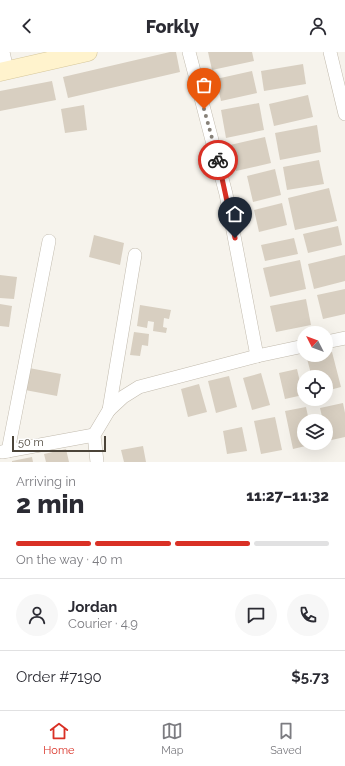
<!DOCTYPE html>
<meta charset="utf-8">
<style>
:root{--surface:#fff;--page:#f7f7f7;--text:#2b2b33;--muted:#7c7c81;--line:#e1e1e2;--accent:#d93025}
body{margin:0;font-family:Raleway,sans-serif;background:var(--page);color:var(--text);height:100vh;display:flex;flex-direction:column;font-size:15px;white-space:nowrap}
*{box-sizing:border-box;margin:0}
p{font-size:13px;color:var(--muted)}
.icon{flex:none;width:22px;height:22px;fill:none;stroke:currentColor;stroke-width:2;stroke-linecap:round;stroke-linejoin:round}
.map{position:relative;height:410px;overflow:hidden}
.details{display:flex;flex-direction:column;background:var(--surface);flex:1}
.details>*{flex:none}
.needle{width:26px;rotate:312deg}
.fabs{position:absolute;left:297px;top:274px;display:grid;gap:8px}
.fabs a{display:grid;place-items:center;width:36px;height:36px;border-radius:50%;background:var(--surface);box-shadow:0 4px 16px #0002;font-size:20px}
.scale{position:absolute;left:12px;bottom:10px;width:94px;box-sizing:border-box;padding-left:4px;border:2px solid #4b4439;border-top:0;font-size:11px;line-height:14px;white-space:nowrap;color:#4b4439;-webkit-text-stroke:3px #fff;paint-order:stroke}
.pin{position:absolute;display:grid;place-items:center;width:34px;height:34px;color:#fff;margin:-41px -17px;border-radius:50% 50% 50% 0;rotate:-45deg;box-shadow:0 0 4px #0007}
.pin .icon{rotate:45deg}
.courier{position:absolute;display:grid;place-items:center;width:40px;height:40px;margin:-20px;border:3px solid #d93025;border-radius:50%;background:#fff;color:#222;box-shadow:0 1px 5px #0007}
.overview em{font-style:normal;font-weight:800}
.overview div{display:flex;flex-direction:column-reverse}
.overview{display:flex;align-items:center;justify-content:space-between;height:68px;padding:0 16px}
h1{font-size:26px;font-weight:800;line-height:30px}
.bar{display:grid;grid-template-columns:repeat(4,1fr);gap:6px 4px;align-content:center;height:48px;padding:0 16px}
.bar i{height:5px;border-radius:3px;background:var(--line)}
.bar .on{background:var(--accent)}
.bar p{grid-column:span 4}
.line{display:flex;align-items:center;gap:10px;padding:0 16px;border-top:1px solid var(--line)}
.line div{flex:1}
.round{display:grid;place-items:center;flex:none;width:42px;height:42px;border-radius:21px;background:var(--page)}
header{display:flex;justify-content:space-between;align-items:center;height:52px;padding:0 16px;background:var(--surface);font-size:18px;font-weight:800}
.dock{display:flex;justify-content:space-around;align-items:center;height:56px;border-top:1px solid var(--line);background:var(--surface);font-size:11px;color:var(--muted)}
.dock a{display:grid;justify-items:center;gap:2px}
.dock .on{color:var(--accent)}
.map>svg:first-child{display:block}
.building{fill:#d8cfc1}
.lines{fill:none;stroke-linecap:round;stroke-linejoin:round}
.street-casing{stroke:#c2bbae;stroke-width:14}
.secondary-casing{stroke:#d6c79b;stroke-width:19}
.street{stroke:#fff;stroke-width:13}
.secondary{stroke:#fff3cd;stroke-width:18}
.done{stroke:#878178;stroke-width:4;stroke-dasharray:0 7.2}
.route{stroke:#d93025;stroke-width:5}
</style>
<header><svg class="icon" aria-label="back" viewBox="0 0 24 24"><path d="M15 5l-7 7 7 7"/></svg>Forkly<svg class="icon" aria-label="person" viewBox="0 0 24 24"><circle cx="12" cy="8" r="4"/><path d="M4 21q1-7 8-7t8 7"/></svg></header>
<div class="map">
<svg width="345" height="410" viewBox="0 0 345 410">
<rect width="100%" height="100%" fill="#f6f3ec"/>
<g class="building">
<path d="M 170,0 L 176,0 L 180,20 L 68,46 L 63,25 Z"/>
<path d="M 208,0 L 252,0 L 254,9 L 212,18 Z"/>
<path d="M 303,12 L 306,32 L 264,39 L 261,19 Z"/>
<path d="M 252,19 L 257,41 L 221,49 L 216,27 Z"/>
<path d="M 52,29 L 56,48 L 0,59 L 0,39 Z"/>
<path d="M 308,43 L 313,65 L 274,74 L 269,52 Z"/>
<path d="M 259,51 L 264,78 L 226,86 L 221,58 Z"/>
<path d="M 84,53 L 87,78 L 65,81 L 61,57 Z"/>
<path d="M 317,73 L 321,100 L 280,108 L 275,81 Z"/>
<path d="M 265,85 L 271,111 L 236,119 L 230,93 Z"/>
<path d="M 319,108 L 324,132 L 287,138 L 283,115 Z"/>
<path d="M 275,117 L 281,143 L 253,150 L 247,124 Z"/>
<path d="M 329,136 L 337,169 L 295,178 L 288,146 Z"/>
<path d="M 282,151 L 287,173 L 259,180 L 254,158 Z"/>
<path d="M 338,174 L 342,193 L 308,201 L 303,182 Z"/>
<path d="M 94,183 L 124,191 L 120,213 L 89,205 Z"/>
<path d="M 294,186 L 298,202 L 265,209 L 261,193 Z"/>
<path d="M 345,203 L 345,229 L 314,237 L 308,212 Z"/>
<path d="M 300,208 L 306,237 L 270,245 L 263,216 Z"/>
<path d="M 0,223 L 17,225 L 14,247 L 0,246 Z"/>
<path d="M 345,237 L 345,262 L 323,267 L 317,243 Z"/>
<path d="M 306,247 L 311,273 L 276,280 L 270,254 Z"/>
<path d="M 0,252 L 12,254 L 9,275 L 0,274 Z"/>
<path d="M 140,253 L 171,258 L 169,267 L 164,266 L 163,275 L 167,276 L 166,281 L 153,279 L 154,270 L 148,269 L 147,276 L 137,274 Z"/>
<path d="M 134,280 L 149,282 L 148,294 L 142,293 L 140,304 L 130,303 Z"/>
<path d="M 332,300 L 341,335 L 326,339 L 326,325 L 312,325 L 307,307 Z"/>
<path d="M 29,316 L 61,322 L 57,344 L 25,338 Z"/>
<path d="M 297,317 L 303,343 L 285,347 L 279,321 Z"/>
<path d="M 261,321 L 270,353 L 252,358 L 243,326 Z"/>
<path d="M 229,324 L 237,355 L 216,361 L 208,329 Z"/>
<path d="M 199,332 L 207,360 L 188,365 L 181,337 Z"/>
<path d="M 343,351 L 345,361 L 345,385 L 327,389 L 326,369 L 323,369 L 320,356 Z"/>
<path d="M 306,355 L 309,369 L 304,369 L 304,391 L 313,391 L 314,392 L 293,397 L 285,359 Z"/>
<path d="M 275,365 L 282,398 L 261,402 L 254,369 Z"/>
<path d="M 242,375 L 247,399 L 227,402 L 223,379 Z"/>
<path d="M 143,394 L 146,410 L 124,410 L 121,398 Z"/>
<path d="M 66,397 L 69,410 L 46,410 L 44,402 Z"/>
<path d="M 32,405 L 33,410 L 12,410 L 12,409 Z"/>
</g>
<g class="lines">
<g class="street-casing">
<g id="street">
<path d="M 3,0 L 7,18"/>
<path d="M 189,0 L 226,142 L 257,304"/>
<path d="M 330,0 L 345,62"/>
<path d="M 326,290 L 345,286"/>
<path d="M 109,358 L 123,345 L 139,335 L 257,304 L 304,294"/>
<path d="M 8,399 L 49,189"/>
<path d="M 2,400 L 94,383"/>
<path d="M 97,410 L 94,383 L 109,358 L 135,203"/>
</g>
</g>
<g class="secondary-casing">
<path id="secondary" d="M 0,20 L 88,0"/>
</g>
<use href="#street" class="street"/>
<use href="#secondary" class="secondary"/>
</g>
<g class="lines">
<path class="done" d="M 204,57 L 218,108"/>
<path class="route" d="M 218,108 L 235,186"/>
</g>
</svg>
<div class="fabs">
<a><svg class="needle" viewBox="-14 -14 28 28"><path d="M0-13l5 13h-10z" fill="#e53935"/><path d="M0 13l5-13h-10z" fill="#7c7c81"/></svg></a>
<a><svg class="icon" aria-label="locate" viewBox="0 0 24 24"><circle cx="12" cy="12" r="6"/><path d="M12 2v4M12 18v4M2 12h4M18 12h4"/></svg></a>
<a><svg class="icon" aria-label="layers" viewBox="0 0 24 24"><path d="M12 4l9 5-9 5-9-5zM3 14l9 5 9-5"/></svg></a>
</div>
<div class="scale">50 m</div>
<div class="pin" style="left:204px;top:57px;background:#ea580c"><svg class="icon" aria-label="bag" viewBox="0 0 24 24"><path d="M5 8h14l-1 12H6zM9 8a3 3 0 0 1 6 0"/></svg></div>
<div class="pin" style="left:235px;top:186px;background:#1f2937"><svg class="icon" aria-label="home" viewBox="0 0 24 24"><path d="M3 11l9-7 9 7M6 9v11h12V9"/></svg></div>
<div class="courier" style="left:218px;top:108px"><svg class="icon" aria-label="bike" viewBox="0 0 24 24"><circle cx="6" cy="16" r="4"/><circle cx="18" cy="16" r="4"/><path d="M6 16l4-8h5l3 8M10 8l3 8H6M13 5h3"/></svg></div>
</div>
<section class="details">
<div class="overview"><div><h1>2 min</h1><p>Arriving in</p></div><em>11:27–11:32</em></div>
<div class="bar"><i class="on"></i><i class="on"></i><i class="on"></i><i></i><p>On the way · 40 m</p></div>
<div class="line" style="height:72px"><a class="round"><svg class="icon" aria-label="person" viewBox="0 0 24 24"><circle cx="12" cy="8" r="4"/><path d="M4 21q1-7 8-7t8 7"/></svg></a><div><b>Jordan</b><p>Courier · 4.9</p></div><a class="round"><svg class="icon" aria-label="chat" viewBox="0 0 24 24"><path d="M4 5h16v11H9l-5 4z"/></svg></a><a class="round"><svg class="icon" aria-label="phone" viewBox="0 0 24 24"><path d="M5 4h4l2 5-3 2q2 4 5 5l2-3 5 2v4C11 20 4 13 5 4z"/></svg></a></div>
<div class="line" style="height:52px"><div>Order #7190</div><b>$5.73</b></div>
</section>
<nav class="dock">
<a class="on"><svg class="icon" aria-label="home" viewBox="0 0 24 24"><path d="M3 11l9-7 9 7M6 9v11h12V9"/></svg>Home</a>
<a><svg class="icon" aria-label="map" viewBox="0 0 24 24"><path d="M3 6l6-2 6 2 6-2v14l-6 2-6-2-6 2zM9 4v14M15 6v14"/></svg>Map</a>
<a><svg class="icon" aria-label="saved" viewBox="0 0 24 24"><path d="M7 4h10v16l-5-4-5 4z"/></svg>Saved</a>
</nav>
